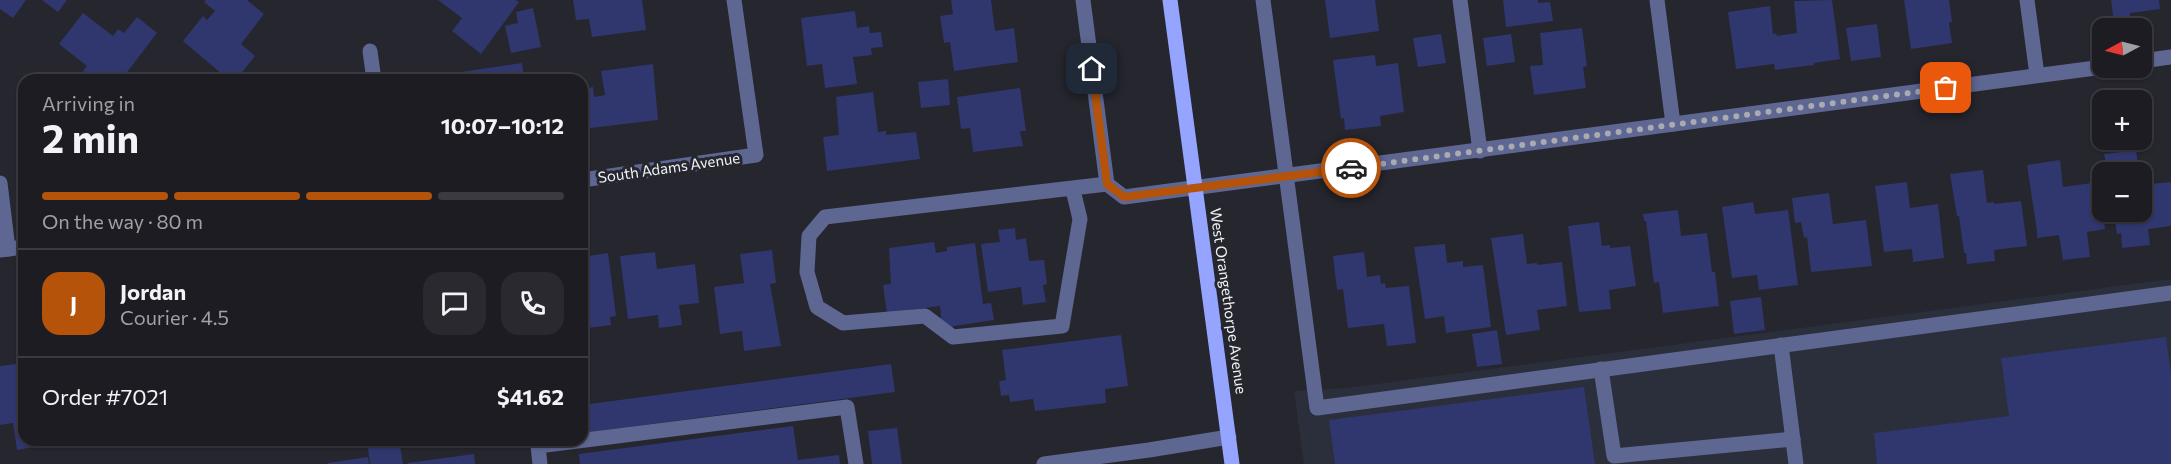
<!DOCTYPE html>
<meta charset="utf-8">
<style>
:root{--surface:#1c1c22;--page:#29292f;--text:#f1f3f6;--muted:#a0a1a5;--line:#3a3a40;--accent:#b45309}
body{margin:0;font-family:Commissioner,sans-serif;background:var(--page);color:var(--text);height:100vh;display:flex;flex-direction:column;font-size:22px;white-space:nowrap}
*{box-sizing:border-box;margin:0}
p{font-size:20px;color:var(--muted)}
.icon{flex:none;width:33px;height:33px;fill:none;stroke:currentColor;stroke-width:2;stroke-linecap:round;stroke-linejoin:round}
.map{position:relative;flex:1;overflow:hidden}
.details{position:absolute;left:18px;top:74px;width:570px;height:372px;display:flex;flex-direction:column;background:var(--surface);border-radius:18px;box-shadow:0 2px 4px #0004,0 0 0 2px var(--line)}
.details>*{flex:none}
.needle{width:39px;rotate:263deg}
.fabs{position:absolute;left:2092px;top:18px;display:grid;gap:12px}
.fabs a{display:grid;place-items:center;width:60px;height:60px;border-radius:12px;background:var(--surface);box-shadow:0 2px 4px #0004,0 0 0 2px var(--line);font-size:30px}
.pin{position:absolute;display:grid;place-items:center;width:51px;height:51px;color:#fff;margin:-26px;border-radius:12px;box-shadow:0 3px 9px #0006}
.courier{position:absolute;display:grid;place-items:center;width:60px;height:60px;margin:-30px;border:4px solid #b45309;border-radius:50%;background:#fff;color:#222;box-shadow:0 2px 8px #0007}
.head em{font-style:normal;font-weight:700}
.head div{display:flex;flex-direction:column-reverse}
.head{display:flex;align-items:center;justify-content:space-between;height:102px;padding:0 24px}
h1{font-size:39px;font-weight:700;line-height:45px}
.bar{display:grid;grid-template-columns:repeat(4,1fr);gap:9px 6px;align-content:center;height:72px;padding:0 24px}
.bar i{height:8px;border-radius:4px;background:var(--line)}
.bar .selected{background:var(--accent)}
.bar p{grid-column:span 4}
.line{display:flex;align-items:center;gap:15px;padding:0 24px;border-top:2px solid var(--line)}
.line div{flex:1}
.round{display:grid;place-items:center;flex:none;width:63px;height:63px;border-radius:18px;background:var(--page)}
.map>svg:first-child{display:block}
.built{fill:#2b2e3b}
.building{fill:#30376e}
.lines{fill:none;stroke-linecap:round;stroke-linejoin:round}
.service{stroke:#5e6692;stroke-width:15}
.minor{stroke:#5e6692;stroke-width:15}
.primary{stroke:#94a4ff;stroke-width:15}
.done{stroke:#a9abb1;stroke-width:6;stroke-dasharray:0 10.8}
.route{stroke:#b45309;stroke-width:8}
.labels{text-anchor:middle;stroke-width:6;stroke-linejoin:round;paint-order:stroke}
.street-label{font-size:15px;fill:#f0f2f7;stroke:#25262e}
</style>
<div class="map">
<svg width="2171" height="464" viewBox="0 0 2171 464">
<rect width="100%" height="100%" fill="#25262e"/>
<path class="built" d="M 2171,279 L 2171,464 L 1304,464 L 1294,391 L 1346,388 Z"/>
<g class="building">
<path d="M 0,0 L 26,0 L 13,18 L 0,9 Z"/>
<path d="M 42,0 L 67,0 L 58,12 Z"/>
<path d="M 206,0 L 247,0 L 264,14 L 241,44 L 255,56 L 236,80 L 229,80 L 183,41 L 203,16 L 207,20 L 215,11 L 204,2 Z"/>
<path d="M 438,0 L 515,0 L 519,2 L 481,54 L 452,31 L 462,18 Z"/>
<path d="M 573,0 L 642,0 L 646,30 L 592,37 L 589,19 L 576,20 Z"/>
<path d="M 951,0 L 991,0 L 995,31 L 1014,28 L 1018,62 L 954,71 L 950,42 L 944,43 L 940,16 L 953,14 Z"/>
<path d="M 1325,0 L 1375,0 L 1379,31 L 1330,38 Z"/>
<path d="M 1503,0 L 1538,0 L 1538,3 L 1550,2 L 1553,21 L 1506,27 Z"/>
<path d="M 1832,0 L 1840,59 L 1814,63 L 1814,65 L 1775,70 L 1774,64 L 1736,69 L 1728,12 L 1770,6 L 1773,34 L 1776,33 L 1777,36 L 1797,33 L 1794,1 Z"/>
<path d="M 1904,0 L 1949,0 L 1952,22 L 1949,23 L 1952,43 L 1911,49 Z"/>
<path d="M 2111,0 L 2159,0 L 2160,9 L 2130,13 L 2130,20 L 2114,23 Z"/>
<path d="M 533,8 L 541,47 L 511,53 L 505,26 L 518,23 L 516,12 Z"/>
<path d="M 855,11 L 857,28 L 869,26 L 870,33 L 881,32 L 883,47 L 871,48 L 872,55 L 853,57 L 857,84 L 825,88 L 822,64 L 807,66 L 801,18 Z"/>
<path d="M 83,13 L 113,36 L 118,29 L 124,33 L 137,17 L 157,33 L 121,80 L 78,78 L 87,66 L 59,44 Z"/>
<path d="M 1877,24 L 1881,57 L 1851,61 L 1846,28 Z"/>
<path d="M 1582,28 L 1587,66 L 1583,67 L 1586,88 L 1534,95 L 1530,66 L 1543,65 L 1540,33 Z"/>
<path d="M 1441,34 L 1446,63 L 1418,67 L 1413,38 Z"/>
<path d="M 1511,34 L 1515,62 L 1487,66 L 1483,38 Z"/>
<path d="M 1375,55 L 1376,66 L 1398,63 L 1404,112 L 1380,116 L 1381,126 L 1345,130 L 1344,118 L 1341,119 L 1333,60 Z"/>
<path d="M 522,63 L 524,80 L 462,80 L 461,72 Z"/>
<path d="M 653,64 L 658,120 L 582,129 L 582,89 L 593,87 L 594,97 L 605,95 L 601,71 Z"/>
<path d="M 948,79 L 950,105 L 921,108 L 918,82 Z"/>
<path d="M 1020,88 L 1026,131 L 1020,131 L 1023,146 L 973,152 L 970,128 L 961,129 L 957,97 Z"/>
<path d="M 873,92 L 878,132 L 886,131 L 886,135 L 916,132 L 920,159 L 827,171 L 823,137 L 839,135 L 836,97 Z"/>
<path d="M 2136,150 L 2139,172 L 2108,172 L 2104,154 Z"/>
<path d="M 2060,160 L 2063,187 L 2099,182 L 2105,229 L 2087,232 L 2090,257 L 2063,260 L 2059,235 L 2037,238 L 2037,231 L 2027,165 Z"/>
<path d="M 1983,170 L 1987,203 L 1994,202 L 1994,204 L 2021,201 L 2027,246 L 1994,250 L 1995,261 L 1967,264 L 1966,253 L 1964,253 L 1959,216 L 1957,216 L 1950,174 Z"/>
<path d="M 2150,181 L 2150,184 L 2171,182 L 2171,226 L 2148,229 L 2150,245 L 2122,248 L 2121,233 L 2117,234 L 2114,212 L 2142,212 L 2142,182 Z"/>
<path d="M 1907,182 L 1910,208 L 1938,204 L 1944,258 L 1913,262 L 1912,249 L 1884,252 L 1875,186 Z"/>
<path d="M 1829,193 L 1833,224 L 1866,220 L 1872,266 L 1811,272 L 1807,237 L 1804,238 L 1801,222 L 1795,223 L 1792,198 Z"/>
<path d="M 1753,202 L 1755,214 L 1788,210 L 1798,285 L 1759,290 L 1757,275 L 1732,278 L 1722,207 Z"/>
<path d="M 1678,210 L 1681,236 L 1707,233 L 1712,272 L 1715,272 L 1719,306 L 1663,313 L 1659,282 L 1654,283 L 1646,221 L 1644,221 L 1643,214 Z"/>
<path d="M 1599,222 L 1602,246 L 1610,245 L 1610,248 L 1630,246 L 1636,286 L 1609,290 L 1611,309 L 1579,312 L 1568,226 Z"/>
<path d="M 1015,228 L 1016,240 L 1026,238 L 1029,261 L 1044,260 L 1047,284 L 1043,285 L 1046,302 L 1023,305 L 1021,287 L 988,292 L 981,244 L 1000,242 L 998,230 Z"/>
<path d="M 1523,234 L 1527,264 L 1537,263 L 1537,265 L 1562,262 L 1567,306 L 1537,310 L 1540,330 L 1506,335 L 1491,238 Z"/>
<path d="M 934,242 L 936,253 L 947,251 L 947,247 L 975,243 L 983,304 L 991,303 L 994,320 L 942,328 L 940,306 L 887,313 L 883,285 L 891,284 L 889,248 Z"/>
<path d="M 1445,244 L 1447,263 L 1463,261 L 1463,267 L 1483,265 L 1491,327 L 1446,333 L 1444,316 L 1425,319 L 1414,247 Z"/>
<path d="M 772,250 L 776,283 L 770,284 L 781,346 L 744,351 L 742,331 L 720,334 L 714,287 L 744,283 L 740,254 Z"/>
<path d="M 655,252 L 657,269 L 695,264 L 699,303 L 679,305 L 682,325 L 659,328 L 658,315 L 628,319 L 620,256 Z"/>
<path d="M 1364,252 L 1367,277 L 1380,275 L 1381,284 L 1385,283 L 1386,288 L 1409,286 L 1416,343 L 1387,346 L 1384,324 L 1348,328 L 1343,289 L 1337,290 L 1333,256 Z"/>
<path d="M 608,253 L 616,316 L 610,317 L 611,325 L 587,328 L 588,337 L 582,338 L 582,257 Z"/>
<path d="M 1761,297 L 1765,330 L 1734,334 L 1730,301 Z"/>
<path d="M 1497,330 L 1502,364 L 1477,367 L 1472,334 Z"/>
<path d="M 1121,335 L 1128,386 L 1105,389 L 1106,403 L 1035,411 L 1033,399 L 1010,402 L 1009,395 L 1001,396 L 999,381 L 1006,380 L 1002,350 Z"/>
<path d="M 2166,337 L 2171,374 L 2171,464 L 1877,464 L 1874,433 L 2009,416 L 2001,358 Z"/>
<path d="M 24,363 L 24,440 L 45,440 L 46,445 L 17,450 L 13,423 L 0,425 L 0,366 Z"/>
<path d="M 891,364 L 895,392 L 582,433 L 582,405 Z"/>
<path d="M 1584,387 L 1595,464 L 1335,464 L 1329,420 Z"/>
<path d="M 793,426 L 798,460 L 839,455 L 840,464 L 580,464 L 579,454 Z"/>
<path d="M 897,428 L 902,464 L 872,464 L 868,431 Z"/>
<path d="M 367,440 L 399,440 L 403,464 L 370,464 Z"/>
<path d="M 494,440 L 521,440 L 521,441 L 494,444 Z"/>
<path d="M 474,454 L 475,464 L 408,464 L 408,463 Z"/>
<path d="M 368,457 L 369,464 L 328,464 L 328,463 Z"/>
</g>
<g class="lines">
<g class="service">
<path d="M 1263,0 L 1317,408 L 2171,293"/>
<path d="M 1460,0 L 1480,151"/>
<path d="M 1073,190 L 1080,219 L 1062,326 L 953,337 L 925,316 L 843,323 L 817,307 L 807,272 L 809,236 L 825,217 L 1107,184"/>
<path d="M 1781,345 L 1796,464"/>
<path d="M 1601,369 L 1614,456 L 1793,439"/>
<path d="M 540,464 L 538,446 L 847,407 L 856,464"/>
<path d="M 1044,464 L 1149,450 L 1229,437"/>
</g>
<g class="minor">
<path d="M 1083,0 L 1107,184 L 1124,197 L 2103,67"/>
<path d="M 1657,0 L 1673,124"/>
<path d="M 2027,0 L 2037,75"/>
<path d="M 370,51 L 374,80"/>
<path d="M 2142,61 L 2171,57"/>
<path d="M 582,180 L 756,155 L 734,0"/>
<path d="M 0,183 L 8,249"/>
<path d="M 0,250 L 24,247"/>
</g>
<path class="primary" d="M 1170,0 L 1232,464"/>
</g>
<g class="lines">
<path class="done" d="M 1351,168 L 1946,88"/>
<path class="route" d="M 1092,69 L 1107,184 L 1124,197 L 1351,168"/>
</g>
<g class="labels">
<g class="street-label">
<text transform="translate(669 168) rotate(-8)" y="5">South Adams Avenue</text>
<text transform="translate(1228 301) rotate(82)" y="5">West Orangethorpe Avenue</text>
</g>
</g>
</svg>
<div class="fabs">
<a><svg class="needle" viewBox="-14 -14 28 28"><path d="M0-13l5 13h-10z" fill="#e53935"/><path d="M0 13l5-13h-10z" fill="#a0a1a5"/></svg></a>
<a>+</a>
<a>−</a>
</div>
<div class="pin" style="left:1946px;top:88px;background:#ea580c"><svg class="icon" aria-label="bag" viewBox="0 0 24 24"><path d="M5 8h14l-1 12H6zM9 8a3 3 0 0 1 6 0"/></svg></div>
<div class="pin" style="left:1092px;top:69px;background:#1f2937"><svg class="icon" aria-label="home" viewBox="0 0 24 24"><path d="M3 11l9-7 9 7M6 9v11h12V9"/></svg></div>
<div class="courier" style="left:1351px;top:168px"><svg class="icon" aria-label="car" viewBox="0 0 24 24"><path d="M5 17H2v-5l4-1 3-4h7l3 4 3 1v5h-3M9 17h6M6 11h13"/><circle cx="7" cy="17" r="2"/><circle cx="17" cy="17" r="2"/></svg></div>
<section class="details">
<div class="head"><div><h1>2 min</h1><p>Arriving in</p></div><em>10:07–10:12</em></div>
<div class="bar"><i class="selected"></i><i class="selected"></i><i class="selected"></i><i></i><p>On the way · 80 m</p></div>
<div class="line" style="height:108px"><b class="round" style="background:var(--accent);color:#fff">J</b><div><b>Jordan</b><p>Courier · 4.5</p></div><a class="round"><svg class="icon" aria-label="chat" viewBox="0 0 24 24"><path d="M4 5h16v11H9l-5 4z"/></svg></a><a class="round"><svg class="icon" aria-label="phone" viewBox="0 0 24 24"><path d="M5 4h4l2 5-3 2q2 4 5 5l2-3 5 2v4C11 20 4 13 5 4z"/></svg></a></div>
<div class="line" style="height:78px"><div>Order #7021</div><b>$41.62</b></div>
</section>
</div>
